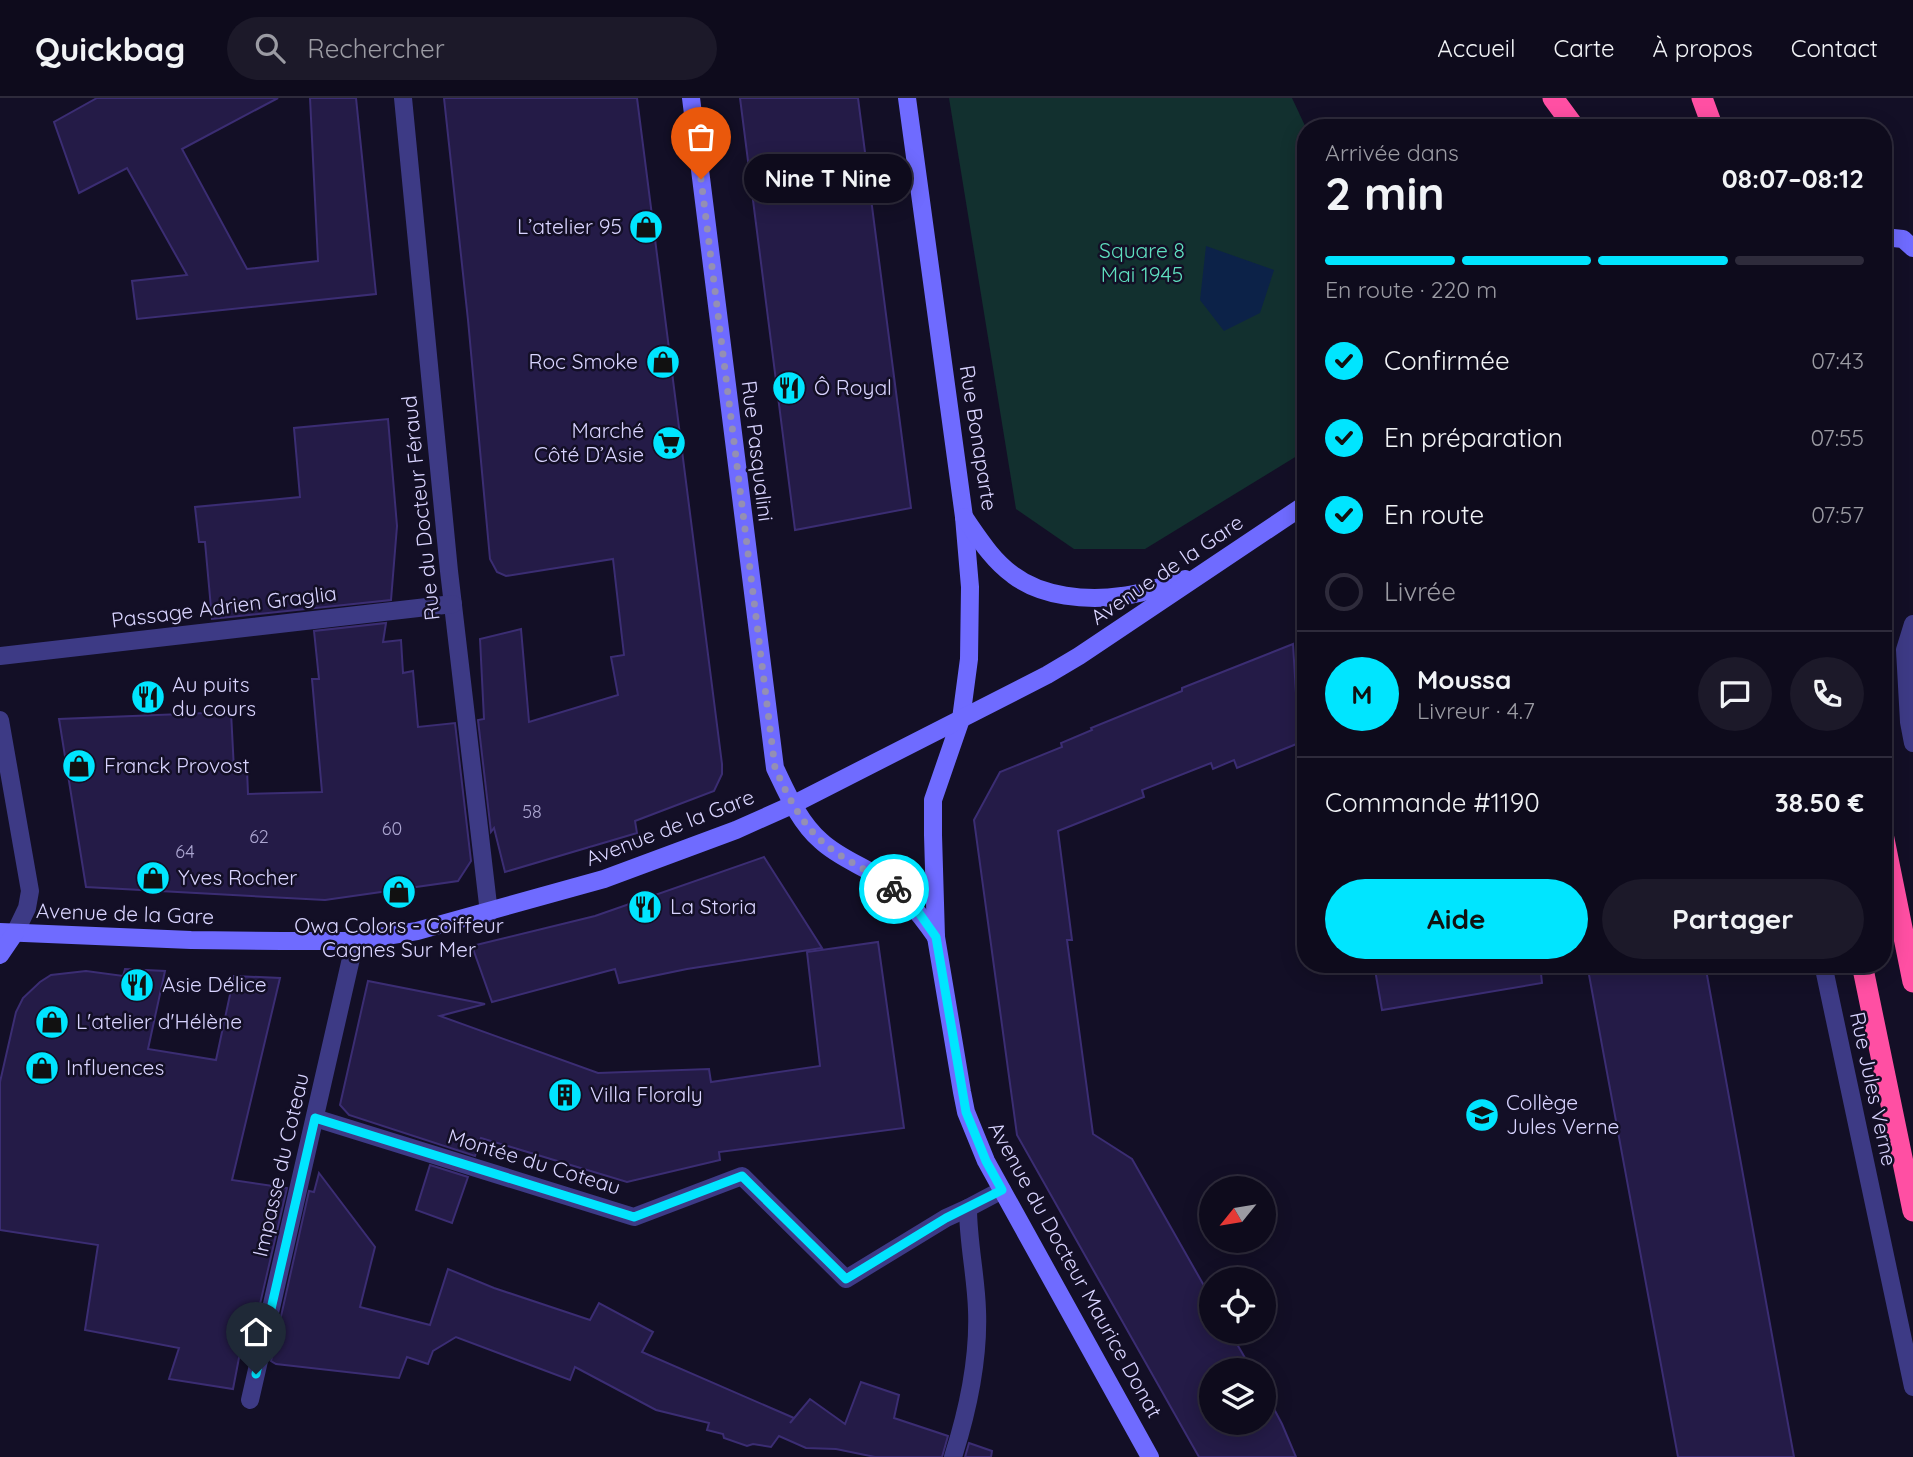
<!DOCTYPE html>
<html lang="fr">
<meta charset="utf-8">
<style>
:root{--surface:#0e0b1c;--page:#1c1929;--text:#f1f3f6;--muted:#9b9ba3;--line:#2e2b3b;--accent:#00e5ff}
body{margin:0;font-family:Quicksand,sans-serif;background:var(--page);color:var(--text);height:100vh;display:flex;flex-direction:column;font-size:26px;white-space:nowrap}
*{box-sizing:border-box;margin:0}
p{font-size:23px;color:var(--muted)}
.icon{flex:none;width:38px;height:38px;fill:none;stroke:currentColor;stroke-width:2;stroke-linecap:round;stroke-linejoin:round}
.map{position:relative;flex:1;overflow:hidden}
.drawer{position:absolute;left:1297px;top:21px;width:595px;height:854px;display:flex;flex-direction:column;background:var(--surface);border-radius:28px;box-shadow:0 4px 18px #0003,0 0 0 2px var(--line)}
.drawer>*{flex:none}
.needle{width:46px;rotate:240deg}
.tools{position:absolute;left:1199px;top:1078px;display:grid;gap:14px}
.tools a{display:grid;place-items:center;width:77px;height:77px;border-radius:50%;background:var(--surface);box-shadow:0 4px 18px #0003,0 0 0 2px var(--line);font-size:35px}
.pin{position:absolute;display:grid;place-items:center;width:60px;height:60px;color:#fff;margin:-72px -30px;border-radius:50% 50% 50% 0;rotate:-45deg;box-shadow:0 0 7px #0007}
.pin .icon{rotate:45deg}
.courier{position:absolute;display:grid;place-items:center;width:70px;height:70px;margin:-35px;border:5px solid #00e5ff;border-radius:50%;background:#fff;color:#222;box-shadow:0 2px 9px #0007}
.bubble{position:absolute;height:49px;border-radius:24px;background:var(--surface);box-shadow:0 4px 18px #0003,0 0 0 2px var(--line);font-size:23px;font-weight:700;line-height:49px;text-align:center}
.overview em{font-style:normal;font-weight:700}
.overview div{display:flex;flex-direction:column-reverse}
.overview{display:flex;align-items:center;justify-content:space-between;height:119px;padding:0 28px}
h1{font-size:46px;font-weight:700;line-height:52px}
.bar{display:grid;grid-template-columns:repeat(4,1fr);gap:10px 7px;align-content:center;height:84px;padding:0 28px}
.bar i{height:9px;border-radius:5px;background:var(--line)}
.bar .current{background:var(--accent)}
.bar p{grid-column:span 4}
.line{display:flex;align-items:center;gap:18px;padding:0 28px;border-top:2px solid var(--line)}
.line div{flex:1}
.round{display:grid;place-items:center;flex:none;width:74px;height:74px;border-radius:37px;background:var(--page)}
ol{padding:0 28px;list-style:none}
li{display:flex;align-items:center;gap:21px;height:77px}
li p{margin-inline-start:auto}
li .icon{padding:7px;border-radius:50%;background:var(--accent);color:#111;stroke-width:4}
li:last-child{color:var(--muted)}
li i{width:38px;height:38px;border:4px solid var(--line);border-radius:50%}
.primary-button{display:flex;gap:14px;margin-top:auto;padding:14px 28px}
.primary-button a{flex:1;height:80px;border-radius:42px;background:var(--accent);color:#111;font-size:28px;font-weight:700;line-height:80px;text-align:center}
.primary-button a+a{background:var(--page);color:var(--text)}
header{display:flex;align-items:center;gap:42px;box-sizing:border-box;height:98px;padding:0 35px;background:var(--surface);border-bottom:2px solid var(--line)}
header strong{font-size:33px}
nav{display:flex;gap:38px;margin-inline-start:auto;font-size:24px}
.search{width:490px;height:63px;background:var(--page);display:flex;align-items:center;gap:18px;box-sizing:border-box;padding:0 24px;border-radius:38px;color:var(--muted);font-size:26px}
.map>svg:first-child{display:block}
.green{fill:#12302f}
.water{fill:#0c2248}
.building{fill:#241b47;stroke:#3b2d73;stroke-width:2}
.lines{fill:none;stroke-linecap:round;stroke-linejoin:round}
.street{stroke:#3d3a85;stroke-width:18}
.secondary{stroke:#6f6bff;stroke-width:18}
.highway{stroke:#ff4fa3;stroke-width:21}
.done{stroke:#948fb3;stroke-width:7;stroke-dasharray:0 12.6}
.route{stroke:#00e5ff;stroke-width:9}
.labels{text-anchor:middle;stroke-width:5;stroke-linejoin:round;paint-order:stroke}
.number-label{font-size:18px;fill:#aca6d1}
.poi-label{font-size:21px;fill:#d9d4ff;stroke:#130f26;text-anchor:start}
.park-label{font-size:21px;fill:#5fe0c0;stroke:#130f26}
.street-label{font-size:21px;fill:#d9d4ff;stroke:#130f26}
</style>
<header>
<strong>Quickbag</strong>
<div class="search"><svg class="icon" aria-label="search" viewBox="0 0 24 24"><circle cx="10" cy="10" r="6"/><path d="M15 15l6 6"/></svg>Rechercher</div>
<nav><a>Accueil</a><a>Carte</a><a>À propos</a><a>Contact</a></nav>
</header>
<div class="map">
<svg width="1913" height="1359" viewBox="0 0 1913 1359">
<rect width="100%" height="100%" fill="#130f26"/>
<path class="green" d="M 949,0 L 1292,0 L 1306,30 L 1305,353 L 1145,451 L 1074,451 L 1016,411 Z"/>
<path class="water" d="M 1206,148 L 1274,172 L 1260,215 L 1224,233 L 1200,202 Z"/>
<g class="building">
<path d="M 97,0 L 278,0 L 182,51 L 247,171 L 318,163 L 310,0 L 356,0 L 376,196 L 137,221 L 132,183 L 187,177 L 127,70 L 79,95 L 54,24 Z"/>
<path d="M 444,0 L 637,0 L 722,666 L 722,676 L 714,693 L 635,723 L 637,735 L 505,774 L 494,730 L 491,734 L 478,622 L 484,621 L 480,541 L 521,531 L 529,624 L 618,597 L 611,559 L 624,557 L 613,461 L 506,478 L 497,474 L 490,461 L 468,222 Z"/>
<path d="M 740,0 L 858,0 L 911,410 L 795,432 Z"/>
<path d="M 388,321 L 397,428 L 391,502 L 212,521 L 205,444 L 199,444 L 195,409 L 300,399 L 294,330 Z"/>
<path d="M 386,525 L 383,544 L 401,542 L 403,575 L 413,573 L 418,629 L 455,625 L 471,763 L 458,783 L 325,802 L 86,789 L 59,621 L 231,614 L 234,672 L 247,671 L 248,696 L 322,694 L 312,581 L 319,581 L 314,533 Z"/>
<path d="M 1293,546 L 1299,645 L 1237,670 L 1234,662 L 1213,671 L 1211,665 L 1142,692 L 1144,699 L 1058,733 L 1072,842 L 1067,842 L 1093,1036 L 1132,1061 L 1211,1200 L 1211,1234 L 1230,1234 L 1252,1272 L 1211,1272 L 1211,1325 L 1264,1325 L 1264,1292 L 1282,1326 L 1296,1359 L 1199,1359 L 1017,1037 L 974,722 L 1000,674 L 1062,649 L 1061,645 L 1092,632 L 1091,630 L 1182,593 L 1182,590 Z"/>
<path d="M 764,759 L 822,850 L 687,871 L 619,885 L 615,871 L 492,904 L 472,848 L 595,818 Z"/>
<path d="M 878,844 L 904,1030 L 719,1054 L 720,1062 L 627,1084 L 481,1040 L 475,1058 L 349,1017 L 340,1007 L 368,883 L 485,906 L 440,918 L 598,975 L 709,971 L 711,984 L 820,968 L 807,854 Z"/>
<path d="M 1374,866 L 1540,866 L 1542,885 L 1382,912 Z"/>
<path d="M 1587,866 L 1705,866 L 1794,1359 L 1678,1359 Z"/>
<path d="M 125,871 L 165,873 L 148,951 L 216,962 L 234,878 L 280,880 L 232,1082 L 287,1090 L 250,1249 L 242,1244 L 233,1291 L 169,1281 L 179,1250 L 85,1232 L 98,1147 L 0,1132 L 0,984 L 16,914 L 23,900 L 40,884 L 51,877 L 86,873 L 123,878 Z"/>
<path d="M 430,1067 L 468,1079 L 452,1125 L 416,1112 Z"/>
<path d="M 319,1075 L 375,1149 L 360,1209 L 430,1227 L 448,1171 L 494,1190 L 590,1222 L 599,1205 L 653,1234 L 642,1254 L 794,1320 L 790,1325 L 810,1301 L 845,1326 L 861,1284 L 899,1297 L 894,1320 L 948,1338 L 942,1359 L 875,1359 L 836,1351 L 806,1350 L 779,1338 L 771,1349 L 753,1346 L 747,1348 L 724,1340 L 723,1336 L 707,1332 L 709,1325 L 656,1312 L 575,1269 L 570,1282 L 456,1239 L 433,1253 L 428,1266 L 407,1259 L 399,1280 L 276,1266 L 271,1263 L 309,1093 L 314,1094 Z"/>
<path d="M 969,1345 L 992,1353 L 991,1359 L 965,1359 Z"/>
</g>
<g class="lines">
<g class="street">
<path d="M 403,0 L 449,473 L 489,815"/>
<path d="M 1913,526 L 1905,552 L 1909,624 L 1913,645"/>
<path d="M 0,558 L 453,506"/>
<path d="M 0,622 L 30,793 L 27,810 L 15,835"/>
<path d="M 1823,866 L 1913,1289"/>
<path d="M 315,1020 L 634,1119 L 742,1078 L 846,1181 L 946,1120 L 968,1110"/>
<path d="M 250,1302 L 355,843"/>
<path d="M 953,1359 C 968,1312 979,1262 977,1212 C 976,1178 968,1144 968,1110 L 1002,1092"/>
</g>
<g class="secondary">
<path d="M 691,0 L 775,670 C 787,695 799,724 821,743 C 837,758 858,766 876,777 C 902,793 919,815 936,839"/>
<path d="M 907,0 L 964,419 L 970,489 L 969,561 L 961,621 L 933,702 L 933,737 L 936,839 L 962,994 L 966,1014 L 986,1063 L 1150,1359"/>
<path d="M 1883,139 L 1903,141 L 1913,150"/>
<path d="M 964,419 C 978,439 992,462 1013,477 C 1042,499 1087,503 1122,498 C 1143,496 1165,487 1185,481"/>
<path d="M 0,834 L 191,842 L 282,843 L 355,843 L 417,833 L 604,781 L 736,732 L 792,707 L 1047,577 L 1079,558 L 1306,406"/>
<path d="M 0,857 L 15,835"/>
</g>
<g class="highway">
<path d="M 1553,0 L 1575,30"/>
<path d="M 1702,0 L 1713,30"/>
<path d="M 1883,736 L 1913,884"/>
<path d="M 1862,866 L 1913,1113"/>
</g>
</g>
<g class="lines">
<path class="done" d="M 701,81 L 775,670 C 789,701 805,733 834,753 C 853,767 875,775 894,791"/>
<path class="route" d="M 256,1276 L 315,1020 L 634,1119 L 742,1078 L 846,1181 L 946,1120 L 1002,1092 L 986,1063 L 966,1014 L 936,839 L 912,805 L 894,791"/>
</g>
<defs>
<g id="shop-disc" transform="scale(1.75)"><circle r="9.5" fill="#00e5ff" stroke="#130f26"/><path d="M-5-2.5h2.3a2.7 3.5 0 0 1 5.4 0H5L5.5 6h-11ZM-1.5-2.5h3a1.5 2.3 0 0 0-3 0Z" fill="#111"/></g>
<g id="restaurant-disc" transform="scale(1.75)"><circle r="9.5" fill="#00e5ff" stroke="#130f26"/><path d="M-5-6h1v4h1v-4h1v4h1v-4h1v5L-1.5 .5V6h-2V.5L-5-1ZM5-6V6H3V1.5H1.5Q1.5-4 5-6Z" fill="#111"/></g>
<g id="supermarket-disc" transform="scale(1.75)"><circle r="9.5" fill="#00e5ff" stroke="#130f26"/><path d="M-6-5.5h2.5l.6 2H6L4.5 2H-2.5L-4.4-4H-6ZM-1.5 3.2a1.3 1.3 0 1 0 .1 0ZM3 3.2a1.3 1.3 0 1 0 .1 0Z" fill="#111"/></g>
<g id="building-disc" transform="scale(1.75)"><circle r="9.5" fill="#00e5ff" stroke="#130f26"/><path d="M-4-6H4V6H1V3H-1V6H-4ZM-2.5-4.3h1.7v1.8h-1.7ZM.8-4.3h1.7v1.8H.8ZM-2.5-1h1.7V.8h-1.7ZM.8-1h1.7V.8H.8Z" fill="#111"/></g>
<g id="school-disc" transform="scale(1.75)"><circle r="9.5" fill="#00e5ff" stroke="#130f26"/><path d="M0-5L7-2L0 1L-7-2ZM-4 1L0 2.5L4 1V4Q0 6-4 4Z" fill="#111"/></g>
</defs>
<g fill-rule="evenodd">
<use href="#shop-disc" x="646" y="129"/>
<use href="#shop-disc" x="663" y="264"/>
<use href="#restaurant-disc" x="789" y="290"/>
<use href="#supermarket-disc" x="669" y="345"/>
<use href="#restaurant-disc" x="148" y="599"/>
<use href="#shop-disc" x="79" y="668"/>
<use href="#shop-disc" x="153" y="780"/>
<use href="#shop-disc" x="399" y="794"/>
<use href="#restaurant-disc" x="645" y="809"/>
<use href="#restaurant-disc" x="137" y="887"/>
<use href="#shop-disc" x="52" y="924"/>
<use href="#shop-disc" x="42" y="970"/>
<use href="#building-disc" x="565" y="997"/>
<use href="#school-disc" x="1482" y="1017"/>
</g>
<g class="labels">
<g class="number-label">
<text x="532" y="720">58</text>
<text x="392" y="737">60</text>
<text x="259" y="745">62</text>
<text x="185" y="760">64</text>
</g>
<g class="poi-label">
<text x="622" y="136" text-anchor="end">L’atelier 95</text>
<text x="638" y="271" text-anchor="end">Roc Smoke</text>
<text x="814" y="297">Ô Royal</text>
<text x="644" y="340" text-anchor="end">Marché<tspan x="644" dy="24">Côté D’Asie</tspan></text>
<text x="172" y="594">Au puits<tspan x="172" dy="24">du cours</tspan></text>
<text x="104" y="675">Franck Provost</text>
<text x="178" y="787">Yves Rocher</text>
<text x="670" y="816">La Storia</text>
<text x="399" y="835" text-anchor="middle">Owa Colors - Coiffeur<tspan x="399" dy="24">Cagnes Sur Mer</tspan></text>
<text x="162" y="894">Asie Délice</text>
<text x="76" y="931">L'atelier d'Hélène</text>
<text x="66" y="977">Influences</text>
<text x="590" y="1004">Villa Floraly</text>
<text x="1506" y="1012">Collège<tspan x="1506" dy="24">Jules Verne</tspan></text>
</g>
<g class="park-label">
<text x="1142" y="160">Square 8<tspan x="1142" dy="24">Mai 1945</tspan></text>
</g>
<g class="street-label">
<text transform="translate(978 340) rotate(81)" y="7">Rue Bonaparte</text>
<text transform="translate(757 353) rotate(83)" y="7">Rue Pasqualini</text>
<text transform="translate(421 410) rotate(-96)" y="7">Rue du Docteur Féraud</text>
<text transform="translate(1167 472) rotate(-34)" y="7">Avenue de la Gare</text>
<text transform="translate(224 509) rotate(-7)" y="7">Passage Adrien Graglia</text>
<text transform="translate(670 730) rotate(-21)" y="7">Avenue de la Gare</text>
<text transform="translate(125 816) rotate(2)" y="7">Avenue de la Gare</text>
<text transform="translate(1873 991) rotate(78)" y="7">Rue Jules Verne</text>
<text transform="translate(534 1064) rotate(17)" y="7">Montée du Coteau</text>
<text transform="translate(281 1067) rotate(-77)" y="7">Impasse du Coteau</text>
<text transform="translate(1075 1172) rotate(61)" y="7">Avenue du Docteur Maurice Donat</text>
</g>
</g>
</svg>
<div class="tools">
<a><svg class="needle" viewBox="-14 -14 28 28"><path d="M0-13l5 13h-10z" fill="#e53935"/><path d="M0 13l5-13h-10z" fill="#9b9ba3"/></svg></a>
<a><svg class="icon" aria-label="locate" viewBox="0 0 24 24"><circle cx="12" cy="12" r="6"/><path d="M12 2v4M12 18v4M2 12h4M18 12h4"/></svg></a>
<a><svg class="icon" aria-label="layers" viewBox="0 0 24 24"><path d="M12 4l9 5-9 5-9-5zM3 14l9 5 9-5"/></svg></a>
</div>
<div class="pin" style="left:701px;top:81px;background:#ea580c"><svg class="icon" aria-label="bag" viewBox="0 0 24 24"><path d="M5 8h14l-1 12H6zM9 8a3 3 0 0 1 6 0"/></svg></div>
<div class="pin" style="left:256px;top:1276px;background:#1f2937"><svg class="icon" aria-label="home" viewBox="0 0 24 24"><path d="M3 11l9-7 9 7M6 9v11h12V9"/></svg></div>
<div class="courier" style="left:894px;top:791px"><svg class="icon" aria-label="bike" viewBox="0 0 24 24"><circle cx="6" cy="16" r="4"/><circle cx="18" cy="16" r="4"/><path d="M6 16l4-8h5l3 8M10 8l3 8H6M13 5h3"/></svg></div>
<div class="bubble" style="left:744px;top:56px;width:168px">Nine T Nine</div>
<section class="drawer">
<div class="overview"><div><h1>2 min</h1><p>Arrivée dans</p></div><em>08:07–08:12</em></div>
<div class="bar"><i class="current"></i><i class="current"></i><i class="current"></i><i></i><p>En route · 220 m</p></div>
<ol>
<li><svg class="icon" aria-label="check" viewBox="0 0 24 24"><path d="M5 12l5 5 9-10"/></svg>Confirmée<p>07:43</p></li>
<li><svg class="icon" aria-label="check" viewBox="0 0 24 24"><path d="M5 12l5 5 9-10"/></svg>En préparation<p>07:55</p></li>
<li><svg class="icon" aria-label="check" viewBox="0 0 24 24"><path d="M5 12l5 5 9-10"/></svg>En route<p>07:57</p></li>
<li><i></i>Livrée</li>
</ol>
<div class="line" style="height:126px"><b class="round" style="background:var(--accent);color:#111">M</b><div><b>Moussa</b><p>Livreur · 4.7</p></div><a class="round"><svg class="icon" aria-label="chat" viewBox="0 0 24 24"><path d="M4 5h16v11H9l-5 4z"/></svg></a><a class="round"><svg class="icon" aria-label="phone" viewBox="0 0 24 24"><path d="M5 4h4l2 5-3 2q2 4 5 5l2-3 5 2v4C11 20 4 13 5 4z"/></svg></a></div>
<div class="line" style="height:91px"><div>Commande #1190</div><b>38.50 €</b></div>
<div class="primary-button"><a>Aide</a><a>Partager</a></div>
</section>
</div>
